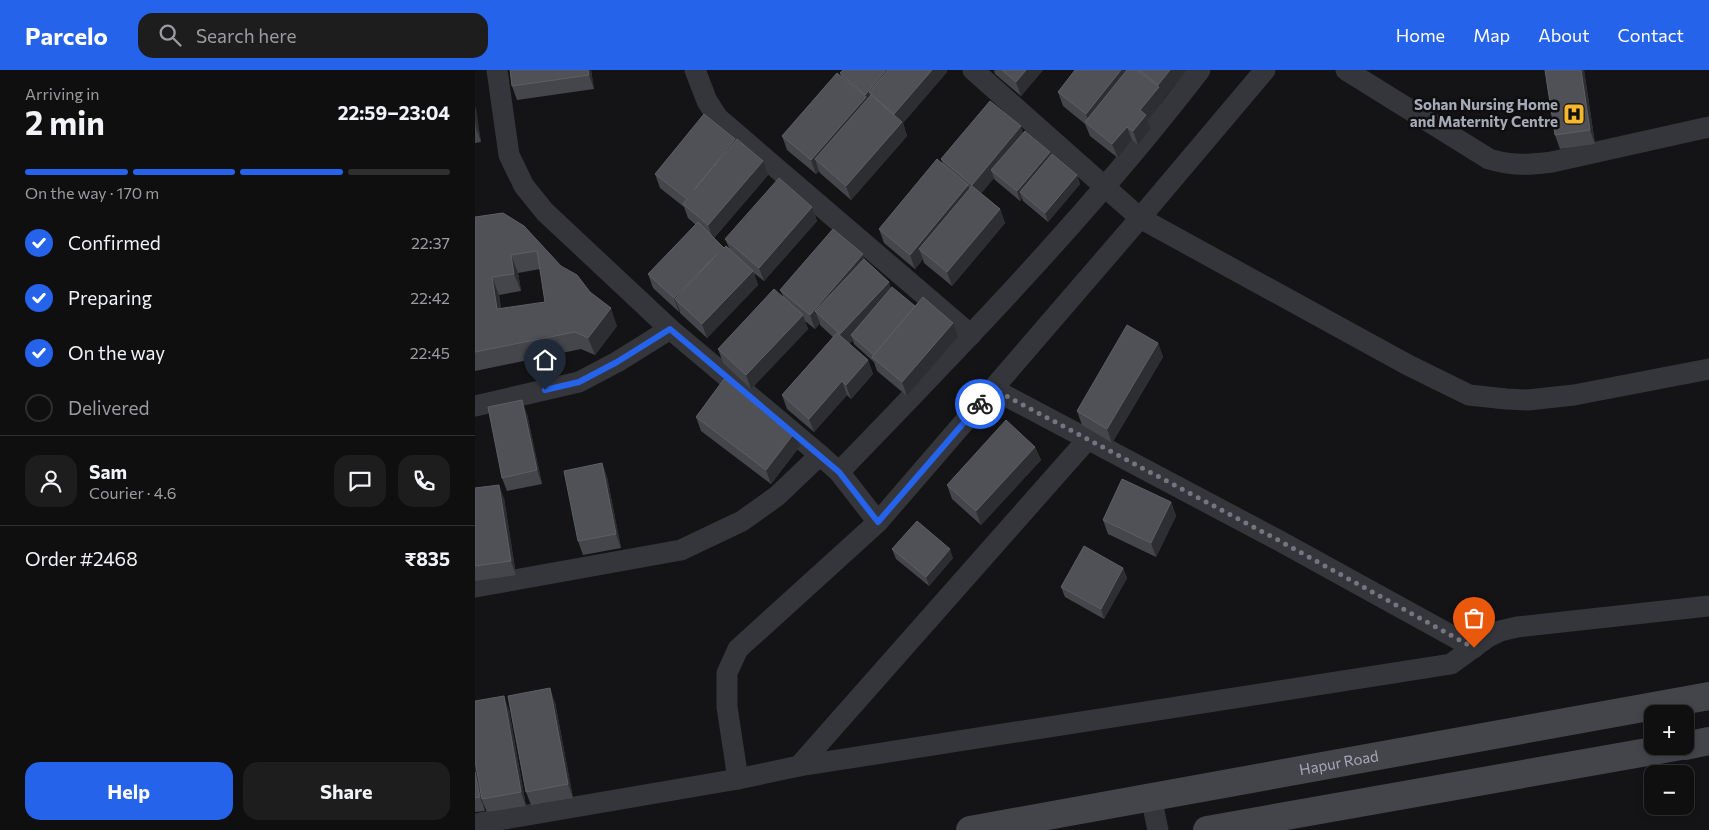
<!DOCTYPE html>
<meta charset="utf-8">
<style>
:root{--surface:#0f0f10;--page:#1d1d1e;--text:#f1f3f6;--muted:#9b9c9f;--line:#2f2f30;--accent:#2563eb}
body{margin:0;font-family:Commissioner,sans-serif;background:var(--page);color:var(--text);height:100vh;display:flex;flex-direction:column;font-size:19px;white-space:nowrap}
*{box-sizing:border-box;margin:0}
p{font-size:16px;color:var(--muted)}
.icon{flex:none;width:28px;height:28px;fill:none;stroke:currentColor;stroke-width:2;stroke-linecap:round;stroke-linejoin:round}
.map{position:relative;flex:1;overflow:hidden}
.drawer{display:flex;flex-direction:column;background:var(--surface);width:475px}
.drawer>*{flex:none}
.controls{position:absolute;left:1169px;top:635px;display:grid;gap:10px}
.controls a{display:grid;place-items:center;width:50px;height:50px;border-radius:10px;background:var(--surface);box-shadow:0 2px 8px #0003,0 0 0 1px var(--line);font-size:25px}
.pin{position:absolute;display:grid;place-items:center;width:42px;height:42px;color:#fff;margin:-51px -21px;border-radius:50% 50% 50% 0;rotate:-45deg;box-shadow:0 0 5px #0007}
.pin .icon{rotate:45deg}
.courier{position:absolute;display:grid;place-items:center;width:50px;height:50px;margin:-25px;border:4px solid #2563eb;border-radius:50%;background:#fff;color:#222;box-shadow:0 1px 6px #0007}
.overview em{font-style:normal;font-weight:700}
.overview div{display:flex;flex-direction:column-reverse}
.overview{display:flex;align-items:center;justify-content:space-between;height:85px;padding:0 25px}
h1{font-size:32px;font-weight:700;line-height:38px}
.bar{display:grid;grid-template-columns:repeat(4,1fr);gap:8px 5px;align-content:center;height:60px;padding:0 25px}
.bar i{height:6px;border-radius:4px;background:var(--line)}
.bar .on{background:var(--accent)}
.bar p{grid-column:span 4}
.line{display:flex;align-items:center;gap:12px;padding:0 25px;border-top:1px solid var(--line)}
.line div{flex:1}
.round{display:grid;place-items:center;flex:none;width:52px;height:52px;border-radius:15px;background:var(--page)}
ol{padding:0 25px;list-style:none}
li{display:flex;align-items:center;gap:15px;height:55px}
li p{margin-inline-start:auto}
li .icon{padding:5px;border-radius:50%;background:var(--accent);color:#fff;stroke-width:4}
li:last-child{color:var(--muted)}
li i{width:28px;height:28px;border:2px solid var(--line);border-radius:50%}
.cta{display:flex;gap:10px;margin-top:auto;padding:10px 25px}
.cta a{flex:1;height:58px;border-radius:15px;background:var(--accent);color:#fff;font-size:20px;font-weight:700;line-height:58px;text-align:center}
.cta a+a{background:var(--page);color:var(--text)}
header{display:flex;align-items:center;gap:30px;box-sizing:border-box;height:70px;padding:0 25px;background:var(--accent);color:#fff}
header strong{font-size:24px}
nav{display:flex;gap:28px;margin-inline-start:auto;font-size:18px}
.search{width:350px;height:45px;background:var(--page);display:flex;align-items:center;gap:12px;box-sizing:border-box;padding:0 18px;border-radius:15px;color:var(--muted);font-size:19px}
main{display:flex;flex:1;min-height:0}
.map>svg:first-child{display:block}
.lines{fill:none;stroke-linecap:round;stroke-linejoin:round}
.minor{stroke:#35363b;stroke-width:21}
.secondary{stroke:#43454b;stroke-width:28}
.wall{fill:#45464b;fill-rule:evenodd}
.shaded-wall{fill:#2d2e31}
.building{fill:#505157;stroke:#5d5f66;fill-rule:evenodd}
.done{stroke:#73767f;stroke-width:5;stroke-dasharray:0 9}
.route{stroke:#2563eb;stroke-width:6}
.labels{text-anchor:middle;stroke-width:5;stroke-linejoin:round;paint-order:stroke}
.poi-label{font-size:15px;font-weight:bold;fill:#a6aab7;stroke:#0f0f11;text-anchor:end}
.street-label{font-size:15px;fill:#a6aab7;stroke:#0f0f11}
</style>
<header>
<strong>Parcelo</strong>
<div class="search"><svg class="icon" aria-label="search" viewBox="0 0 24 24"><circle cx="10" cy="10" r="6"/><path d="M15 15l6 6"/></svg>Search here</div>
<nav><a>Home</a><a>Map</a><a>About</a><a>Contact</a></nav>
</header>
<main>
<section class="drawer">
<div class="overview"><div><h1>2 min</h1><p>Arriving in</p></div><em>22:59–23:04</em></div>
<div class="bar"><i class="on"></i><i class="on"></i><i class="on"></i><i></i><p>On the way · 170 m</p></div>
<ol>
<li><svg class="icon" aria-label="check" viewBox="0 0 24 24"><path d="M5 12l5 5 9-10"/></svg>Confirmed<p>22:37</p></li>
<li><svg class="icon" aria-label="check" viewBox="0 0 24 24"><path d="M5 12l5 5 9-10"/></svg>Preparing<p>22:42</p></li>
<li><svg class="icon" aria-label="check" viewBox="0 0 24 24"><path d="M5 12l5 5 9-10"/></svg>On the way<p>22:45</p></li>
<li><i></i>Delivered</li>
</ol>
<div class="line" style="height:90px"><a class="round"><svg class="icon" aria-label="person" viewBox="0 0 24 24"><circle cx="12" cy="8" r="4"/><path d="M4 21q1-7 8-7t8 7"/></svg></a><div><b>Sam</b><p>Courier · 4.6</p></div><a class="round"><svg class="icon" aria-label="chat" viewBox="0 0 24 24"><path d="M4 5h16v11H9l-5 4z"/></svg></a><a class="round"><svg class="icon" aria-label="phone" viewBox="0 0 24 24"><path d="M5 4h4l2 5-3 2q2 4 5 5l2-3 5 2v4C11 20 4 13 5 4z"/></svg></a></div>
<div class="line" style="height:65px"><div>Order #2468</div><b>₹835</b></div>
<div class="cta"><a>Help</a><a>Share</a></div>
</section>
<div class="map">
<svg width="1234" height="760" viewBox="0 0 1234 760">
<rect width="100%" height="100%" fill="#141416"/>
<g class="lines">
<g class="minor">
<path d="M 220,0 L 232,31 L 243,48 L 496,265"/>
<path d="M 498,0 L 665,148 L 933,295 L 994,325 L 1031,329 L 1053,330 L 1099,325 L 1234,299"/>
<path d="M 871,0 L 1014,89 C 1037,96 1053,95 1077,92 L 1234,57"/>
<path d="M 518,319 L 803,470 L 999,578"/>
<path d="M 0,336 L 104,312 L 142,292 L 195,259"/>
<path d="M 364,402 C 489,273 615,143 725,0"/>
<path d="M 403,452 L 665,148 L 790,0"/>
<path d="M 0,517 L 206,480 L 267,451 L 302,426 L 345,385 L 195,259 L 70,142 L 49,116 L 34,85 L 22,0"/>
<path d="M 324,696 L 612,370"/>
<path d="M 263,709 L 324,696 L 976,594 L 1013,567 L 1025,561 L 1042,557 L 1234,536"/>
<path d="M 676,727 L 683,760"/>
<path d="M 0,754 L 263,709 L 252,637 L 252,603 L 263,579 L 403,452 L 364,402 L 345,385"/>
</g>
<g class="secondary">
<path d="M 1210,676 L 1234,671"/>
<path id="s1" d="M 495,760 L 1234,626"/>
<path d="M 732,760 L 1206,676"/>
</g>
</g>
<g class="wall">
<path d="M 35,0 L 116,0 L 119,19 L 42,30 L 37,16 Z"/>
<path d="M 368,0 L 472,0 L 472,2 L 428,53 L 432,66 L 376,130 L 345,103 L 344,101 L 341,104 L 312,80 L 307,66 L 366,6 L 365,3 Z"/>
<path d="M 519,0 L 568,0 L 546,26 L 520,4 Z"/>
<path d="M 600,0 L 712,0 L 688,29 L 688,28 L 689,31 L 673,50 L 676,59 L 663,75 L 657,70 L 643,88 L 615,66 L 610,54 L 588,36 L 583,22 Z"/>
<path d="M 1070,0 L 1109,0 L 1120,74 L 1085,79 L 1080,65 Z"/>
<path d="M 0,37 L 6,72 L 0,73 Z"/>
<path d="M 548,63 L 575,82 L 576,85 L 602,105 L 605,114 L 573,152 L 548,131 L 547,128 L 545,131 L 520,110 L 519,108 L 506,123 L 525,139 L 530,153 L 477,216 L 449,193 L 448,189 L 440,199 L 409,173 L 404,159 L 468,94 L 466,89 Z"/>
<path d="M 260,69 L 260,71 L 293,105 L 239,168 L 249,178 L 254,178 L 250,169 L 337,137 L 342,151 L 289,211 L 279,203 L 283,215 L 232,268 L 205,243 L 205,241 L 204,242 L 178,218 L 173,204 L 221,155 L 213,148 L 209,137 L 185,118 L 180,104 Z"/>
<path d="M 28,143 L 142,256 L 120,285 L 106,279 L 0,301 L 0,147 ZM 65,199 L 70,232 L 26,239 L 24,225 L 46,221 L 43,203 Z"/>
<path d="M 389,189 L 416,218 L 440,236 L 483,267 L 432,326 L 402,301 L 399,292 L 379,274 L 378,270 L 374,274 L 393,290 L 398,304 L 376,329 L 372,325 L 339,362 L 312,339 L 307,325 L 358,267 L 345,255 L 345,253 L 340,259 L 330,251 L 333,259 L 276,319 L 248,293 L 243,279 L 308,226 L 305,220 Z"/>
<path d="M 683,273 L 688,287 L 637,373 L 607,355 L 602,341 Z"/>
<path d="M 52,344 L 67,414 L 32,421 L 27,408 Z"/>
<path d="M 221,347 L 325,376 L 296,414 L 226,361 Z"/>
<path d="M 560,377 L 566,390 L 506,455 L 477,429 L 472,415 Z"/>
<path d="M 127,393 L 132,407 L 146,478 L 108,485 L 103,471 Z"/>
<path d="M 0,418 L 29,428 L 41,505 L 0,511 Z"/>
<path d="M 696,432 L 701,446 L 681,487 L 633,464 L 628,450 Z"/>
<path d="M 417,479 L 478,488 L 454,516 L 421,489 Z"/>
<path d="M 648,498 L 652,508 L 629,549 L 590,527 L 586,517 Z"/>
<path d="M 0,631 L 34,640 L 51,736 L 12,742 L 8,733 L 10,741 L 0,742 Z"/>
<path d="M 80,632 L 98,728 L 56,735 L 51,722 Z"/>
</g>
<g class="shaded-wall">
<path d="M 113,0 L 116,0 L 119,19 L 114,5 Z"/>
<path d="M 411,0 L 429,0 L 394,22 L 399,34 L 340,89 L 344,101 L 341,104 L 336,90 L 391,27 L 390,25 Z"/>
<path d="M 457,0 L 472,0 L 472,2 L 428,53 L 432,66 L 376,130 L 371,116 L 424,56 L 419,44 Z"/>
<path d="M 551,0 L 568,0 L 546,26 L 541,12 Z"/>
<path d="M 646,0 L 655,0 L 615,56 L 611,44 Z"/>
<path d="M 695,0 L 712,0 L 688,29 L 683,15 Z"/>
<path d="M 1106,0 L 1109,0 L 1120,74 L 1115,60 Z"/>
<path d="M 684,17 L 689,31 L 673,50 L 676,59 L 663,75 L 658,61 L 665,40 Z"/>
<path d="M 0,37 L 1,38 L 6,72 L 1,58 L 0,50 Z"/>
<path d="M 546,56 L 551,70 L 516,100 L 519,108 L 502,129 L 497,115 Z"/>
<path d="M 652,57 L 657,70 L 643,88 L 637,74 Z"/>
<path d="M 260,69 L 265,83 L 219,120 Z"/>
<path d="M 575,82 L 578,92 L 545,122 L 547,128 L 545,131 L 542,121 Z"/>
<path d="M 288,91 L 293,105 L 238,169 L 233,155 Z"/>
<path d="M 602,105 L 605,114 L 573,152 L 570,143 Z"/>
<path d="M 493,115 L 498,129 L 444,179 L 448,189 L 440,199 L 435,185 Z"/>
<path d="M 337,137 L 342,151 L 289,211 L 284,198 Z"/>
<path d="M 525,139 L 530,153 L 477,216 L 472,202 Z"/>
<path d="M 243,183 L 200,229 L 205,241 L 204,242 L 199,228 Z"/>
<path d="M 388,184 L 393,198 L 340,241 L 345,253 L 340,259 L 335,245 Z"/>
<path d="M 36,185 L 43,203 L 46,221 L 39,204 Z"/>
<path d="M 278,201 L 283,215 L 232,268 L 227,254 Z"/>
<path d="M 17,207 L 24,225 L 29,257 L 22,239 Z"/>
<path d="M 414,212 L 419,226 L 376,265 L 378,270 L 371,278 L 365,264 Z"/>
<path d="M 136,238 L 142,256 L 120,285 L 113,268 Z"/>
<path d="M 328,245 L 333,259 L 276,319 L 271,305 Z"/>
<path d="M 478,253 L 483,267 L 432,326 L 427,312 Z"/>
<path d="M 683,273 L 688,287 L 637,373 L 632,359 Z"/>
<path d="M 393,290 L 398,304 L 376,329 L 371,315 Z"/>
<path d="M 367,311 L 372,325 L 339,362 L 334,349 Z"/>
<path d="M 47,330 L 52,344 L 67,414 L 62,400 Z"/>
<path d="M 320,362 L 325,376 L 296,414 L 291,400 Z"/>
<path d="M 560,377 L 566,390 L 506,455 L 501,441 Z"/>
<path d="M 127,393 L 132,407 L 146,478 L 141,464 Z"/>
<path d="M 24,415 L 29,428 L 41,505 L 36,491 Z"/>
<path d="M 696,432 L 701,446 L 681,487 L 676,473 Z"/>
<path d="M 475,479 L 478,488 L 454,516 L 451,507 Z"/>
<path d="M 648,498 L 652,508 L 629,549 L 626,539 Z"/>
<path d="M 75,618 L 80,632 L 98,728 L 93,714 Z"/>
<path d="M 29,626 L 34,640 L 51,736 L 46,722 Z"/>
<path d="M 0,689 L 7,729 L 10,741 L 5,727 L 0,702 Z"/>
</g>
<g class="building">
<path d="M 35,0 L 113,0 L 114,5 L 37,16 Z"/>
<path d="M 368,0 L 411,0 L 390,25 L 365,3 Z"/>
<path d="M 413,0 L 457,0 L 419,44 L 394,22 Z"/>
<path d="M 527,0 L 551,0 L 541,12 Z"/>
<path d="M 600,0 L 646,0 L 611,44 L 583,22 Z"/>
<path d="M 652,0 L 662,0 L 684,17 L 665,40 L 671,45 L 658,61 L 652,57 L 637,74 L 610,52 Z"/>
<path d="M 664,0 L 695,0 L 683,15 Z"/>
<path d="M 1070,0 L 1106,0 L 1115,60 L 1080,65 Z"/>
<path d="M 362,3 L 391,27 L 336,90 L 307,66 Z"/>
<path d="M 396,25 L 427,52 L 371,116 L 340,89 Z"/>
<path d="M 515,31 L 546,56 L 497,115 L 466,89 Z"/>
<path d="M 229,44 L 260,69 L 219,120 L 262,69 L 288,91 L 233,155 L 208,134 L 212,129 L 180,104 Z"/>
<path d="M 550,61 L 575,82 L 542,121 L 516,100 Z"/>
<path d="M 577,84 L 602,105 L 570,143 L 545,122 Z"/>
<path d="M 462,89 L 493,115 L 435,185 L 404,159 Z"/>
<path d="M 304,108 L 337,137 L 284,198 L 250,169 Z"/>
<path d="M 497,116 L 525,139 L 472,202 L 444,179 Z"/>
<path d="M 28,143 L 49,156 L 86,196 L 102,205 L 115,222 L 136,238 L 113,268 L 100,262 L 0,282 L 0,147 ZM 62,181 L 70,232 L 22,239 L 17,207 L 39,204 L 36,185 Z"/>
<path d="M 223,152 L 249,178 L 251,176 L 278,201 L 227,254 L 200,229 L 243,183 L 199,228 L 173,204 Z"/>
<path d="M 358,159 L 388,184 L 335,245 L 305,220 Z"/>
<path d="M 389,189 L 414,212 L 365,264 L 340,241 Z"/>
<path d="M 417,217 L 440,236 L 399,285 L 376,265 Z"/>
<path d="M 299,219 L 328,245 L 271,305 L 243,279 Z"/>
<path d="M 448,227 L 478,253 L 427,312 L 397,287 Z"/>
<path d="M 652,255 L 683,273 L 632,359 L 602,341 Z"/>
<path d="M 362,263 L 393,290 L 371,315 L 367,311 L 334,349 L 307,325 Z"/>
<path d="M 249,309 L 320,362 L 291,400 L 221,347 Z"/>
<path d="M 47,330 L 62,400 L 27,408 L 13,337 Z"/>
<path d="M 531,350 L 560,377 L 501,441 L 472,415 Z"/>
<path d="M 127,393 L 141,464 L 103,471 L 89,401 Z"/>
<path d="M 647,409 L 696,432 L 676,473 L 628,450 Z"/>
<path d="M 24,415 L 36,491 L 0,496 L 0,418 Z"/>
<path d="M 442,451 L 475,479 L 451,507 L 417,479 Z"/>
<path d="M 609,476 L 648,498 L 626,539 L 586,517 Z"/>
<path d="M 75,618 L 93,714 L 51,722 L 33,626 Z"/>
<path d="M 29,626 L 46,722 L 7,729 L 0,691 L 0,631 Z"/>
<path d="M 0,702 L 5,727 L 0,728 Z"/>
</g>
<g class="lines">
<path class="done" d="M 505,334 L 518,319 L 803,470 L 999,578"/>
<path class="route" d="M 70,320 L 104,312 L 142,292 L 195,259 L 364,402 L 403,452 L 505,334"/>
</g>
<defs>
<g id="hospital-square" transform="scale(1.125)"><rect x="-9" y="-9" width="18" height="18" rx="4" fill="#f6b72c" stroke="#0f0f11"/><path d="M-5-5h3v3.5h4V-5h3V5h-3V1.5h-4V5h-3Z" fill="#111"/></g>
</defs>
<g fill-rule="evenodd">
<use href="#hospital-square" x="1099" y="44"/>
</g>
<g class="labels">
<g class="poi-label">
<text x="1083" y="40">Sohan Nursing Home<tspan x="1083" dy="17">and Maternity Centre</tspan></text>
</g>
<g class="street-label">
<text dy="5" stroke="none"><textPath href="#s1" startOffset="375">Hapur Road</textPath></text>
</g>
</g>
</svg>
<div class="controls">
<a>+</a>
<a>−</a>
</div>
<div class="pin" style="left:999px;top:578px;background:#ea580c"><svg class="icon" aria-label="bag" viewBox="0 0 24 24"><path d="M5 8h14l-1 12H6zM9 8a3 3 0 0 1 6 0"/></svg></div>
<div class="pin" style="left:70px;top:320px;background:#1f2937"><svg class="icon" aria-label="home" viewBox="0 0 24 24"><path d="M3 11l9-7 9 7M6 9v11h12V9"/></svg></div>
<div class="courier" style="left:505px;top:334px"><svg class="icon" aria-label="bike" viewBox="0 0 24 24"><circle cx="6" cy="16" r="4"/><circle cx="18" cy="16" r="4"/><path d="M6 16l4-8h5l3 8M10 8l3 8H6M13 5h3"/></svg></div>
</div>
</main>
